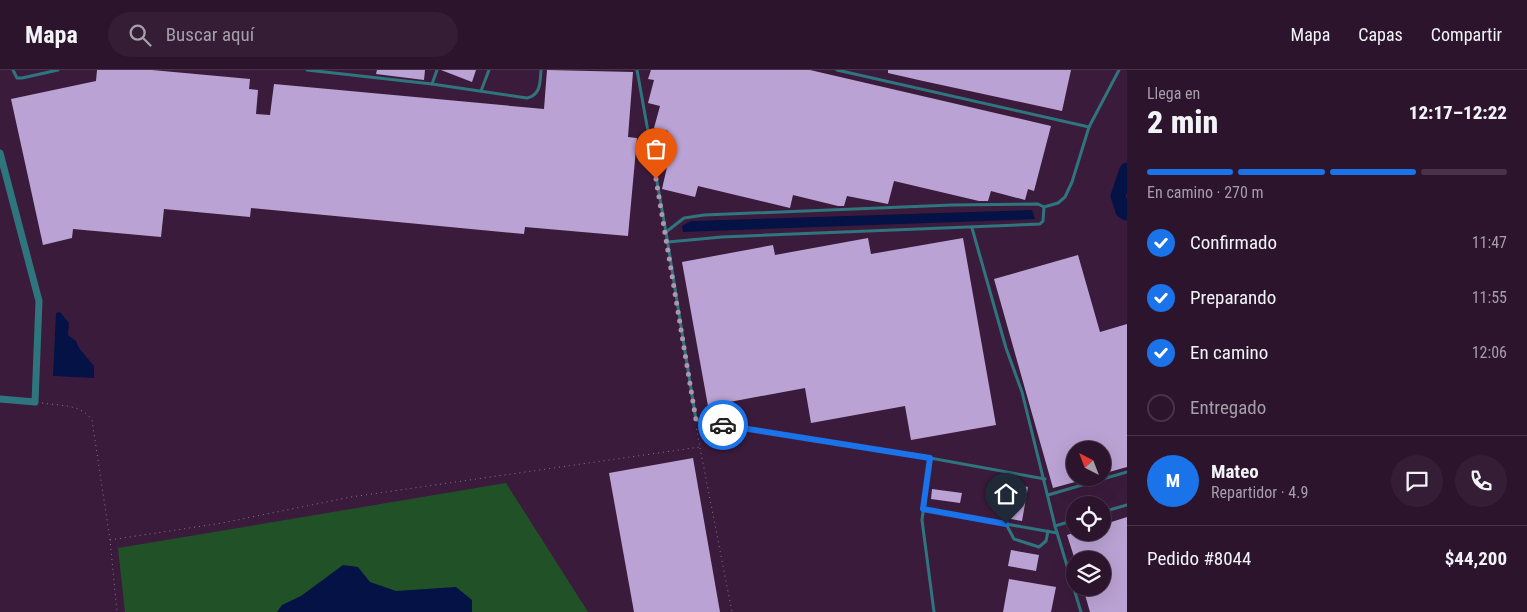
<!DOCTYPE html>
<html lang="es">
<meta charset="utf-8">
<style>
:root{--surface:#2c142d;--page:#341d35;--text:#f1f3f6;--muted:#a69eaa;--line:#483349;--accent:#1a73e8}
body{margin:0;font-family:"Roboto Condensed",sans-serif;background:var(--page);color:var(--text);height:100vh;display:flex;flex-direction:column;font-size:19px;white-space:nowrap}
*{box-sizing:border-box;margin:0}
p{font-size:16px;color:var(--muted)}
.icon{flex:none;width:28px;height:28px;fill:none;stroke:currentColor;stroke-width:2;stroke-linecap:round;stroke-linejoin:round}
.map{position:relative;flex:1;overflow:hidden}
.panel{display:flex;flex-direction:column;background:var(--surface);width:400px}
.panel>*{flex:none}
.needle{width:32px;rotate:318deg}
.controls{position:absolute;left:1066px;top:371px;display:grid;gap:10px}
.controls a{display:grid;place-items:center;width:45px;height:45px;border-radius:50%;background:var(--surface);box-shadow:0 5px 20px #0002,0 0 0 1px var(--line);font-size:25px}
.pin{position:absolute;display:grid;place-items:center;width:42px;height:42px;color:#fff;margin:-51px -21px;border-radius:50% 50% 50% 0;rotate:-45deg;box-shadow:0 0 5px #0007}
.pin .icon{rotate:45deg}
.courier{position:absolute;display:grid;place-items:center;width:50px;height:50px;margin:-25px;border:4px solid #1a73e8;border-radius:50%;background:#fff;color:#222;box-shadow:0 1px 6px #0007}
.head em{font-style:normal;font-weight:800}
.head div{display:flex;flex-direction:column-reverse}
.head{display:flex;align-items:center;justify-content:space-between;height:85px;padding:0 20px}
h1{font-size:32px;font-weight:800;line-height:38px}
.bar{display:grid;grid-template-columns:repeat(4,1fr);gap:8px 5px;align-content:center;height:60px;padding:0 20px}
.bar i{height:6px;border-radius:4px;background:var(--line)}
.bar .on{background:var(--accent)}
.bar p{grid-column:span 4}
.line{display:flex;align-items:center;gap:12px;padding:0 20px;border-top:1px solid var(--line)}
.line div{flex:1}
.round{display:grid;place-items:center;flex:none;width:52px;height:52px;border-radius:26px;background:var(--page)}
ol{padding:0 20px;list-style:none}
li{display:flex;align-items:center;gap:15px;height:55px}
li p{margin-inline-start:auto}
li .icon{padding:5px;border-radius:50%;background:var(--accent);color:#fff;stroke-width:4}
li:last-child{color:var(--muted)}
li i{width:28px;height:28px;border:2px solid var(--line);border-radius:50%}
header{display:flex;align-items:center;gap:30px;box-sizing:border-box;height:70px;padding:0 25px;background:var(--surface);border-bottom:1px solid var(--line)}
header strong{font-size:24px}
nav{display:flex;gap:28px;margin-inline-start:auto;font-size:18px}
.search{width:350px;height:45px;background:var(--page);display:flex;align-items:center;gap:12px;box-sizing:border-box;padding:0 18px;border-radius:28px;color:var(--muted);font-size:19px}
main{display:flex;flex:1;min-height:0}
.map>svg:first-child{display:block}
.green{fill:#215227}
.water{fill:#051245}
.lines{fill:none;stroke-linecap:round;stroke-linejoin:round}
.river{stroke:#051245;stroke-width:15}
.building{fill:#baa3d4}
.path{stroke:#8f748f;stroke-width:1;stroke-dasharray:1 4;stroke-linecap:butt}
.lane{stroke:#2f757e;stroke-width:3}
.street{stroke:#2f757e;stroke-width:7}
.done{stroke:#af96b0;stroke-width:5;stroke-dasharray:0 9}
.route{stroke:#1a73e8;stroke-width:6}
</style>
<header>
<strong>Mapa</strong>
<div class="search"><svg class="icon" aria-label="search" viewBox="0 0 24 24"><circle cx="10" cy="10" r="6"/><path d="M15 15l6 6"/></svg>Buscar aquí</div>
<nav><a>Mapa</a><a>Capas</a><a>Compartir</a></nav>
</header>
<main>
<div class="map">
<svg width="1127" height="542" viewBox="0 0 1127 542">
<rect width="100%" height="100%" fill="#3b1b3c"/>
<path class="green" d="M 506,413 L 588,542 L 125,542 L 118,478 Z"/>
<g class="water">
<path d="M 1032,140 L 1035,149 L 683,162 L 682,156 L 691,151 Z"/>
<path d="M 60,242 L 69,253 L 68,265 L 76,271 L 79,278 L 94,296 L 94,308 L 53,306 L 56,243 Z"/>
<path d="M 343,495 L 358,497 L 370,512 L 396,521 L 456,517 L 472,530 L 472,542 L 277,542 L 282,535 L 301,526 Z"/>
</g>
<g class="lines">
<path class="river" d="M 1127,100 L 1118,126 L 1123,141 L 1127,143"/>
</g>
<g class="building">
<path d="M 97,0 L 152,0 L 250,9 L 249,19 L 258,20 L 256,44 L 270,45 L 274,14 L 544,39 L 547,0 L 633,2 L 628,67 L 637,68 L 628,166 L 525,157 L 524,164 L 251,138 L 250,147 L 164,139 L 161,167 L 73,159 L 72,168 L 43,175 L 11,29 L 96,11 Z"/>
<path d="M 377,0 L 425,0 L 424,10 L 376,4 Z"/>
<path d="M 441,0 L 476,0 L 472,12 Z"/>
<path d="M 651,0 L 810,0 L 1051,56 L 1034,121 L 1028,119 L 1025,130 L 991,121 L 988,131 L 979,131 L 894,111 L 888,134 L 847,126 L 844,136 L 838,136 L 793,125 L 790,138 L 698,116 L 695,127 L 662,119 L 667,97 L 661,96 L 668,61 L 654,58 L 660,36 L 648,33 L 654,10 L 648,9 Z"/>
<path d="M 888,0 L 1071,0 L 1062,41 L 923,11 L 888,3 Z"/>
<path d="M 868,168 L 871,184 L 963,168 L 996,355 L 911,370 L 905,336 L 811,353 L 805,318 L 708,336 L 682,192 L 773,175 L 775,185 Z"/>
<path d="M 1078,185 L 1100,262 L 1127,254 L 1127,397 L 1102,404 L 1102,380 L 1075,380 L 1075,412 L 1053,418 L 994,209 Z"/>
<path d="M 693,388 L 720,542 L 634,542 L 609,403 Z"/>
<path d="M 1018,415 L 1028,417 L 1022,451 L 1011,449 Z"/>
<path d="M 932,419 L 962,423 L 960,433 L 931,429 Z"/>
<path d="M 1127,447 L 1127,542 L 1090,542 L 1083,518 L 1102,518 L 1102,490 L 1075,490 L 1067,465 L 1076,462 L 1102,462 L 1102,455 Z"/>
<path d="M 1011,480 L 1039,485 L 1036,501 L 1008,496 Z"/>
<path d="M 1009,509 L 1056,517 L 1051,542 L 1003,542 Z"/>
</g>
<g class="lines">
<g class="path">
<path d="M 42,333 C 61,336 81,334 92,350 L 110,470 L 117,542"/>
<path d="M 700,378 L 732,542"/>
<path d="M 110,470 L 222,453 L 351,427 L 700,377 L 696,356"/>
</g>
<g class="lane">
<path d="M 13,0 L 17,8 L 22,8 L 58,0"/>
<path d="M 307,0 L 432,14 L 527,28 C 541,25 540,12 541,0"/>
<path d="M 637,0 L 666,162 L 696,350 L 930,388 L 1045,409"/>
<path d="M 837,0 L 1089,57"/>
<path d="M 432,14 L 437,0"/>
<path d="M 481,21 L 489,0"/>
<path d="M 972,158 L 1006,278 L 1022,322 L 1055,456 L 1081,542"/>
<path d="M 666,162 L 684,148 L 704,145 L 952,135 L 1038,134 L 1044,137 L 1058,133 L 1065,127 L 1072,112 L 1089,57 L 1119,0"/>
<path d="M 668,172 L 722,167 L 1040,154 L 1043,151 L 1044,137"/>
<path d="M 930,388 L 922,450 L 934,542"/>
<path d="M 1048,425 L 1127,402"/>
<path d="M 923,439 L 1006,454"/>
<path d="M 1102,442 L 1127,435"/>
<path d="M 1055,456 L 1075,450"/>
<path d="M 1048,461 L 1046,471 L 1039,477 L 1014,469 L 1006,454 L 1057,463"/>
</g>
<path class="street" d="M 0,83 L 39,231 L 35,332 L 0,329"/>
</g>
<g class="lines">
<path class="done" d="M 656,109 L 696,350 L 723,355"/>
<path class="route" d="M 723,355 L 930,388 L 923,439 L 1006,454"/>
</g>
</svg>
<div class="controls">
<a><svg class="needle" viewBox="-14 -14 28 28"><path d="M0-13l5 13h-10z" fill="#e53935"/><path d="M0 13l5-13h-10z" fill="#a69eaa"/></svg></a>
<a><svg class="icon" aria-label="locate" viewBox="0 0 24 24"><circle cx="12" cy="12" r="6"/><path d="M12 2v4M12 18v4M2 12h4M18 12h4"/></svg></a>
<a><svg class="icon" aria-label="layers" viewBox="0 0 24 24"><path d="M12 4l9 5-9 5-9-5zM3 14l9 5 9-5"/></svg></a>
</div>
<div class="pin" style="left:656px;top:109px;background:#ea580c"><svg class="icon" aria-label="bag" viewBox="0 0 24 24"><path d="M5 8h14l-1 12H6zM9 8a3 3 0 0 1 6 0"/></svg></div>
<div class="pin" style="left:1006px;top:454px;background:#1f2937"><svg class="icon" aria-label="home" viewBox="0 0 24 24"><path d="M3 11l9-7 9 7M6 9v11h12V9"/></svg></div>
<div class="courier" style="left:723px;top:355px"><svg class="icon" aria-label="car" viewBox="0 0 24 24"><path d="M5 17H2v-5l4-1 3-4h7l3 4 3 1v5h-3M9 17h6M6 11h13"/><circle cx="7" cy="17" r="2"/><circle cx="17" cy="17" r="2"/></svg></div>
</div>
<section class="panel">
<div class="head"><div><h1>2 min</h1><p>Llega en</p></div><em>12:17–12:22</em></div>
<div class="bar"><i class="on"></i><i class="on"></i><i class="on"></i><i></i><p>En camino · 270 m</p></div>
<ol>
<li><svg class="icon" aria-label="check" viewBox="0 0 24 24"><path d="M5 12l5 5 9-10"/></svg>Confirmado<p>11:47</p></li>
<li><svg class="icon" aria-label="check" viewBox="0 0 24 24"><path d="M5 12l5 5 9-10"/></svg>Preparando<p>11:55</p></li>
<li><svg class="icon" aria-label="check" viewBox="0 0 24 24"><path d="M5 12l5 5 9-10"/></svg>En camino<p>12:06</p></li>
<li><i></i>Entregado</li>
</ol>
<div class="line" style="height:90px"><b class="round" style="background:var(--accent);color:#fff">M</b><div><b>Mateo</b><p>Repartidor · 4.9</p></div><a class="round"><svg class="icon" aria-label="chat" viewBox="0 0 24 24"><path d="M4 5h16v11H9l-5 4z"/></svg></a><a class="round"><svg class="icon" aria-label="phone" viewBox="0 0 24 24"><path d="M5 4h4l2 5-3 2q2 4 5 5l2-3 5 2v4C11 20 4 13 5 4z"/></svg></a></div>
<div class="line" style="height:65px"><div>Pedido #8044</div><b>$44,200</b></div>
</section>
</main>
